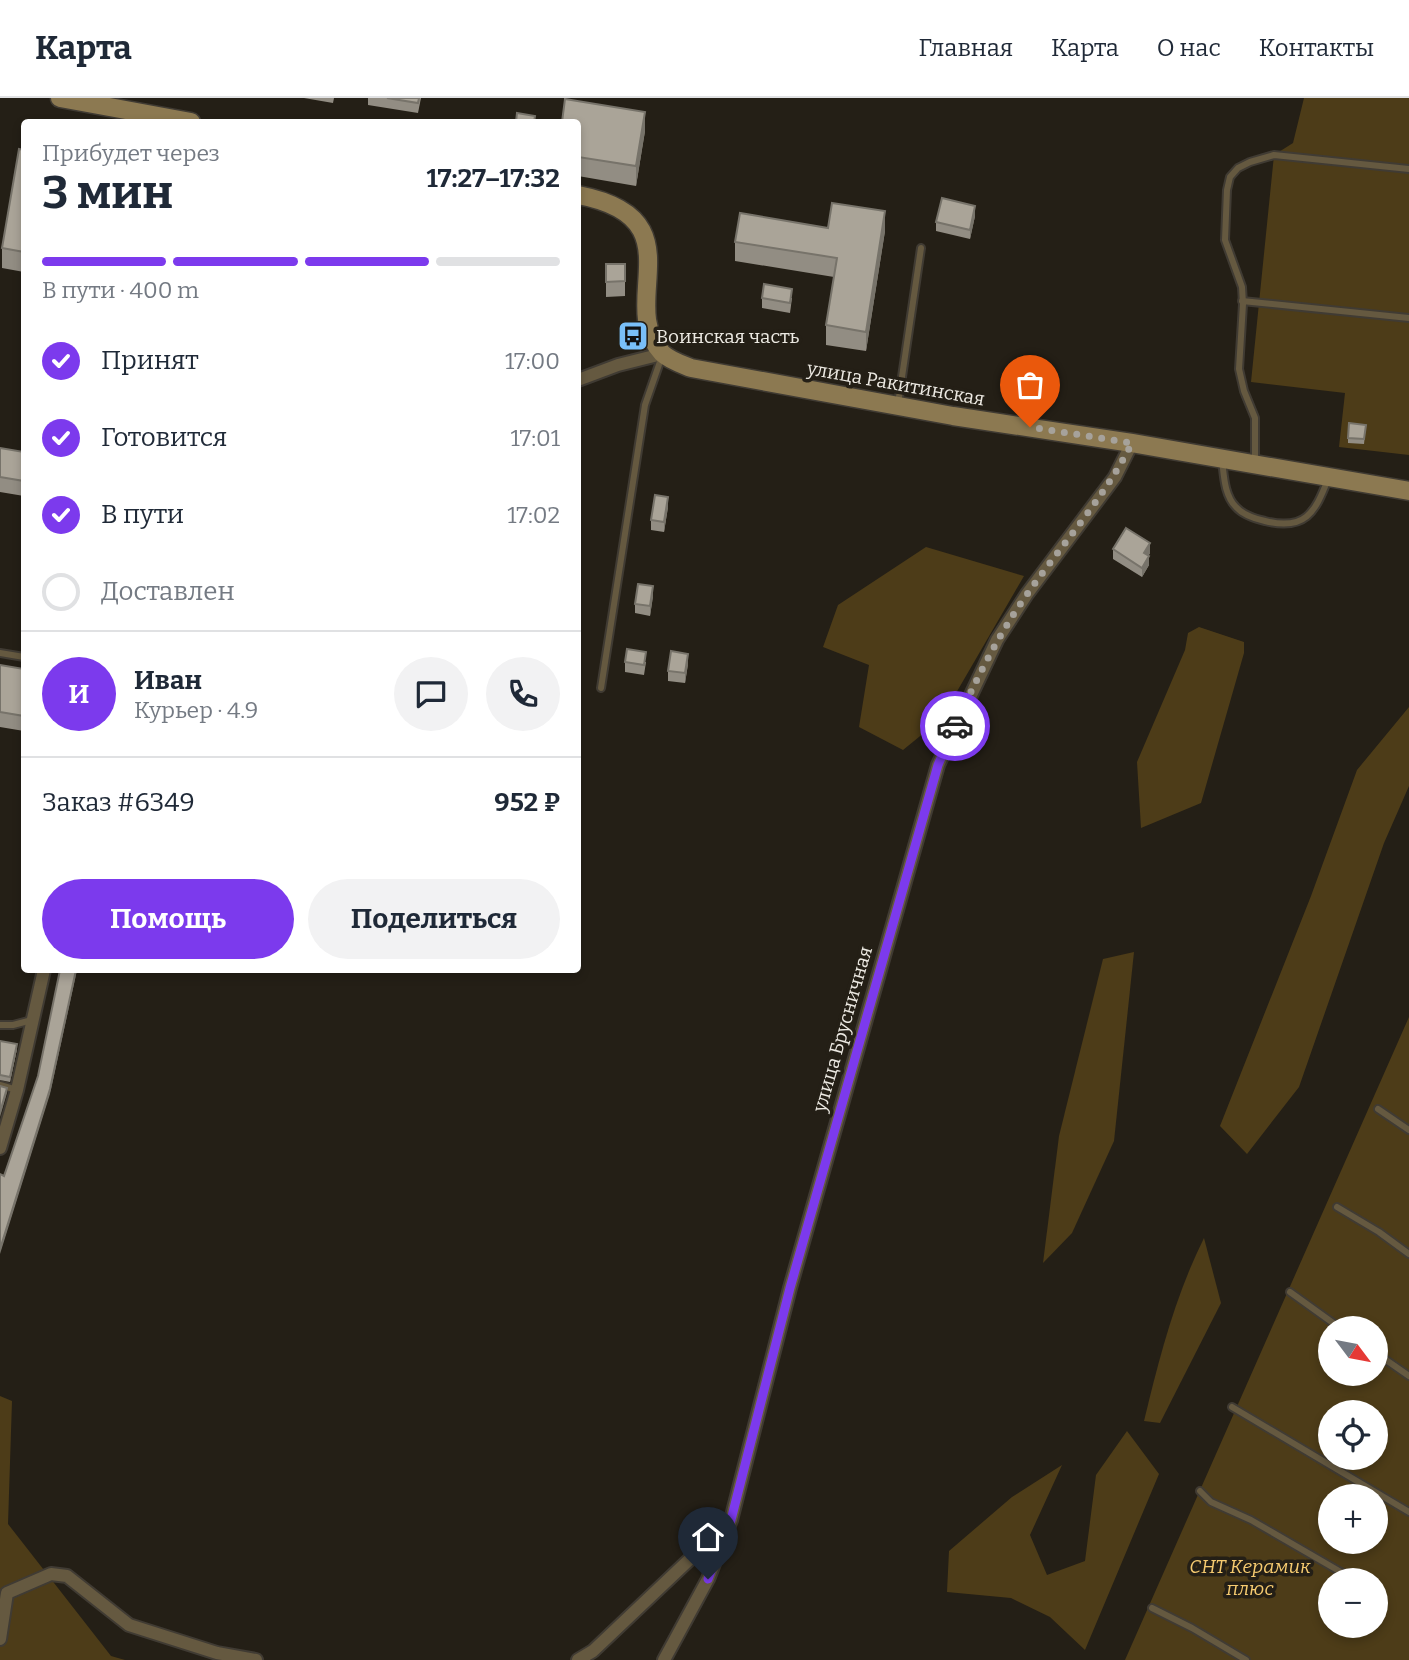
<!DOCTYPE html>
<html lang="ru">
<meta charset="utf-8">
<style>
:root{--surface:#fff;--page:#f2f2f3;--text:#1f2937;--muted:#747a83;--line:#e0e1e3;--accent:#7c3aed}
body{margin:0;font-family:Bitter,serif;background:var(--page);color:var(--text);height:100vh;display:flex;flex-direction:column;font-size:26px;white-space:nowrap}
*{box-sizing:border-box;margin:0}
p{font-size:23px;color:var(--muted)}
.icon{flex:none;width:38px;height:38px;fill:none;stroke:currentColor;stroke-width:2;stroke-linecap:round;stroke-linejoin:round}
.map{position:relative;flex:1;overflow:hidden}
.side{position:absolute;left:21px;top:21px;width:560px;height:854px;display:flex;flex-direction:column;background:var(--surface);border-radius:7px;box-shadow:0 4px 10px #0003}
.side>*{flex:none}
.needle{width:46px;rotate:122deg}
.fabs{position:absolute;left:1318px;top:1218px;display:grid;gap:14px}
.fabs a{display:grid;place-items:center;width:70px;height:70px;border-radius:50%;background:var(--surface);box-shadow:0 4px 10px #0003;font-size:35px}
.pin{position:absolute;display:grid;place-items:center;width:60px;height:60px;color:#fff;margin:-72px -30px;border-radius:50% 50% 50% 0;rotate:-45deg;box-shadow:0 0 7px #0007}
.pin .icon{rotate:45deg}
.courier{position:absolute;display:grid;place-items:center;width:70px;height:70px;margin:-35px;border:5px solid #7c3aed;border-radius:50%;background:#fff;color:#222;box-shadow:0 2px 9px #0007}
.head em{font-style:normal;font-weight:700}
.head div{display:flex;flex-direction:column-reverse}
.head{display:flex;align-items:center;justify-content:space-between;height:119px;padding:0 21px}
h1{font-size:46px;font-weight:700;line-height:52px}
.bar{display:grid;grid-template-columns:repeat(4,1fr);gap:10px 7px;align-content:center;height:84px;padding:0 21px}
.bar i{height:9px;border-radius:5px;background:var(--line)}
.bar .selected{background:var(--accent)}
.bar p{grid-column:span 4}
.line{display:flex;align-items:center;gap:18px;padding:0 21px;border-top:2px solid var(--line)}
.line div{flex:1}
.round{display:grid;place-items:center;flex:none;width:74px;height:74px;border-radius:37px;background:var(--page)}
ol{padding:0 21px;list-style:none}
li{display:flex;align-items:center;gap:21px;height:77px}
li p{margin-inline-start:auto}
li .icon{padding:7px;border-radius:50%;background:var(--accent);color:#fff;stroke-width:4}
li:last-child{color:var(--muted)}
li i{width:38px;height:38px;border:4px solid var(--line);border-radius:50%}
.cta{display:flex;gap:14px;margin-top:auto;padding:14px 21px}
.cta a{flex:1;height:80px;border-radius:42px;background:var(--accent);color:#fff;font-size:28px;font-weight:700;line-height:80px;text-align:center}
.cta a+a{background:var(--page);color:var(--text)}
header{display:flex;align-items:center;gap:42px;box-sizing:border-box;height:98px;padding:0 35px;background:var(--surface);border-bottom:2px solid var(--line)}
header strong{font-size:33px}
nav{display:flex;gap:38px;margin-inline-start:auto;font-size:24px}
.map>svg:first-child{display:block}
.green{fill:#4d3c18;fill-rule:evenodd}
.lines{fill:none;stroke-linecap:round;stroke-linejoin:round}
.lane-casing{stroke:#403b33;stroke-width:10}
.street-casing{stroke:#403b33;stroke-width:16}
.secondary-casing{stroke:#403b33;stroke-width:21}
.lane{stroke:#655940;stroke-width:6}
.street{stroke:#655940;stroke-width:12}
.secondary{stroke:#8c7951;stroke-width:18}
.wall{fill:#928d83}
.shaded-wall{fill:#77736a}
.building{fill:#aaa498;stroke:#77736a;stroke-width:2}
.done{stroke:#a6a29b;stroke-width:7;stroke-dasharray:0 12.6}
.route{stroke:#7c3aed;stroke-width:9}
.labels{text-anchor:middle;stroke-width:7;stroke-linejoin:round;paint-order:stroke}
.poi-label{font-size:19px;fill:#ece9e2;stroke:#241f16;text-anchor:start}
.street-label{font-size:19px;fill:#ece9e2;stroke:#241f16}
.park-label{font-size:19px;font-style:italic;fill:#f6cb70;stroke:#241f16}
</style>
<header>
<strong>Карта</strong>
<nav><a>Главная</a><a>Карта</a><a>О нас</a><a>Контакты</a></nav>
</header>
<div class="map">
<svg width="1409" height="1562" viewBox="0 0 1409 1562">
<rect width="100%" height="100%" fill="#241f16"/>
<g class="green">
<path d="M 1304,0 L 1409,0 L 1409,357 L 1339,349 L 1345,295 L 1251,284 L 1274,57 L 1293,45 Z"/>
<path d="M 926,449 L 1024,478 L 941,621 L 903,652 L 859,629 L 869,567 L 823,549 L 838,507 Z"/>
<path d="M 1199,529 L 1244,544 L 1244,555 L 1201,705 L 1141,730 L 1137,664 L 1185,552 L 1188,535 Z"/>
<path d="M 1409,609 L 1409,688 L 1384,745 L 1299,989 L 1247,1056 L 1220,1028 L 1311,798 L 1357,672 Z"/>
<path d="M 1134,854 L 1114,1043 L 1072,1135 L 1043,1165 L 1059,1038 L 1103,861 Z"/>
<path d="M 1409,919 L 1409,1562 L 1125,1562 ZM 1330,1230 L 1376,1230 L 1376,1276 L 1330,1276 ZM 1330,1314 L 1376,1314 L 1376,1360 L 1330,1360 ZM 1330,1398 L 1376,1398 L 1376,1444 L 1330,1444 ZM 1330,1482 L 1376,1482 L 1376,1528 L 1330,1528 Z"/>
<path d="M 1204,1140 L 1221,1205 L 1160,1325 L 1144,1323 C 1159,1261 1175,1198 1204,1140 Z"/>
<path d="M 0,1298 L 12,1303 L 8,1426 L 111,1558 L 125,1562 L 0,1562 Z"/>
<path d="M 1127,1333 L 1159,1376 L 1085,1552 L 1050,1519 L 1011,1500 L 947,1494 L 949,1453 L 1012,1399 L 1062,1367 L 1030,1437 L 1047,1477 L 1085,1463 L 1096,1377 Z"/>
</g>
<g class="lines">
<g class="lane-casing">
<g id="lane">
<path d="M 1242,203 L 1409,220"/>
<path d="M 898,306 L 921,150"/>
<path d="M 1222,362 C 1224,377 1224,397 1236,409 C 1243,417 1256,421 1265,423 C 1305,433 1315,415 1328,381"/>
<path d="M 1255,364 L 1255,320 L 1244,293 L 1239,271 L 1243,206 L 1242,189 L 1225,142 L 1227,92 L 1230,79 L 1238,70 L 1250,64 L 1274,57 L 1409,71"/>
<path d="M 0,555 L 24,559"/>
<path d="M 601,590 L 645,307 L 662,258"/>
<path d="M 0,927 L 13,927 L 32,922"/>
<path d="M 0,987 L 17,992"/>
<path d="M 1378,1011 L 1409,1032"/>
<path d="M 1337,1109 L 1379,1134 L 1409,1156"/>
<path d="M 1290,1194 L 1340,1230"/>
<path d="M 1376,1255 L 1409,1278"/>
<path d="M 1232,1309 L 1409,1414"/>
<path d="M 1200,1393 L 1211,1404 L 1251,1422 L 1346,1477"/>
<path d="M 1152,1510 L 1192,1530 L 1246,1562"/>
</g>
</g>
<g class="street-casing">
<g id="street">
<path d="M 578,282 L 618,267 L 662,256"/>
<path d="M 0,1050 L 17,992 L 44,872"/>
<path d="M 0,1541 L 7,1495 L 51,1476 L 67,1478 L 129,1527 L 217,1555 L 256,1562"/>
<path d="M 578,1562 L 593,1553 L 728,1425"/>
<path d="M 664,1562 L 708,1481 L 731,1422 L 790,1190 L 938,667 L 997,542 L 1027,496 L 1115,379 L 1132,345"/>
</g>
</g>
<g class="secondary-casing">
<g id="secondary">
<path d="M 60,0 L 191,24"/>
<path d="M 578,97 C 700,120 615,204 662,255 C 669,262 681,266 691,270 L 953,318 L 1132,345 L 1409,393"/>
</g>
</g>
<use href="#lane" class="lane"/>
<use href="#street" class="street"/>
<use href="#secondary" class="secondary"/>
</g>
<g class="wall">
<path d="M 304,0 L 334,0 L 333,5 Z"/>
<path d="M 368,0 L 421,0 L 418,15 L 368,7 Z"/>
<path d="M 578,24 L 645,33 L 636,88 L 578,78 Z"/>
<path d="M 24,52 L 24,174 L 2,170 L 2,150 Z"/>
<path d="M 975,118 L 970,141 L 936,133 L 936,124 Z"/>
<path d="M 828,130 L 885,133 L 866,253 L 826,247 L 826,227 L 834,179 L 735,163 L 735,144 Z"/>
<path d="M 606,166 L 625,166 L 625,198 L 606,199 Z"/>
<path d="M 762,200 L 792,200 L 790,215 L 762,210 Z"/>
<path d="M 1366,327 L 1364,346 L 1348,345 L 1348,340 Z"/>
<path d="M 0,350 L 24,354 L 24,398 L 0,394 Z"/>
<path d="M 668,409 L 664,434 L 651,432 L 651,422 Z"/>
<path d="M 1113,451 L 1150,455 L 1149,457 L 1149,467 L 1142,479 L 1113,461 Z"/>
<path d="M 653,498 L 650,518 L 635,515 L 635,506 Z"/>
<path d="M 625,564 L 646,564 L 644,577 L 625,574 Z"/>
<path d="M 688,566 L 685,585 L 668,583 L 668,573 Z"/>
<path d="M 0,567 L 24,571 L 24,633 L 0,629 Z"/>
<path d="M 0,943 L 17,951 L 10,984 L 0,982 Z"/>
</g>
<g class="shaded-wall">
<path d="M 645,14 L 645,33 L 636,88 L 636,68 Z"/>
<path d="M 975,108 L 975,118 L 970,141 L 970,132 Z"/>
<path d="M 885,113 L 885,133 L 866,253 L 866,234 Z"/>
<path d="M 668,399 L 668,409 L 664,434 L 664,424 Z"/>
<path d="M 1150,445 L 1150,455 L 1144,464 L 1144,455 Z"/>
<path d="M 1149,458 L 1149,467 L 1142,479 L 1142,470 Z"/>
<path d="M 653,488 L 653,498 L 650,518 L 650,508 Z"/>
<path d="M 688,556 L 688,566 L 685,585 L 685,575 Z"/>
<path d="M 76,872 L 77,872 L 50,996 L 0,1156 L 0,1151 Z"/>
<path d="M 17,946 L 17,951 L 10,984 L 10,979 Z"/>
<path d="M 7,990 L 7,995 L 0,1019 L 0,1014 Z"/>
</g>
<g class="building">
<path d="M 387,0 L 419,0 L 418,5 Z"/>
<path d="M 565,1 L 645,14 L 636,68 L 578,59 L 578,24 L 562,24 Z"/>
<path d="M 517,15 L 535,18 L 534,24 L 516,24 Z"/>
<path d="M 19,51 L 24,52 L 24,154 L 2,150 Z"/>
<path d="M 942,100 L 975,108 L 970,132 L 936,124 Z"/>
<path d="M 832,105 L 885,113 L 866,234 L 826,227 L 837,160 L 735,144 L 740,115 L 828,130 Z"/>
<path d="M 606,166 L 625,166 L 625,183 L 606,184 Z"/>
<path d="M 764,186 L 792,191 L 790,205 L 762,200 Z"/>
<path d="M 1349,325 L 1366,327 L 1364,341 L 1348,340 Z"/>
<path d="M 0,350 L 24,354 L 24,383 L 0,379 Z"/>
<path d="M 655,397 L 668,399 L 664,424 L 651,422 Z"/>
<path d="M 1126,430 L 1150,445 L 1144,455 L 1149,458 L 1142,470 L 1113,451 Z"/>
<path d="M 638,486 L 653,488 L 650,508 L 635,506 Z"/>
<path d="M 627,551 L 646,554 L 644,567 L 625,564 Z"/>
<path d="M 671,553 L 688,556 L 685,575 L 668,573 Z"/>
<path d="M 0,567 L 24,571 L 24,618 L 0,614 Z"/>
<path d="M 60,872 L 76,872 L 50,991 L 0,1151 L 0,1076 L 4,1078 L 38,978 Z"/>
<path d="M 0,943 L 17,946 L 10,979 L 0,977 Z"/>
<path d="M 0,988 L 7,990 L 0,1014 Z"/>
</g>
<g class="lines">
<path class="done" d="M 955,628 C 976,582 998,537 1028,495 C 1063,445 1104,400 1132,345 L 1030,329"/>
<path class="route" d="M 708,1481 L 731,1422 L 790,1190 L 938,667 L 955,628"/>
</g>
<defs>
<g id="bus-square" transform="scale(1.575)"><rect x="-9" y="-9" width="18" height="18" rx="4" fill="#79bff8" stroke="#241f16"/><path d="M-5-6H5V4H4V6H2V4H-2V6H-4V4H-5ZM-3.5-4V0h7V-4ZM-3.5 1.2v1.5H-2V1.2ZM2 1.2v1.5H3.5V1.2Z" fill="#111"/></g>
</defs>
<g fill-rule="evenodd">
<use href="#bus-square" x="633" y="238"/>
</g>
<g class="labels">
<g class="poi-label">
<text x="656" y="245">Воинская часть</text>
</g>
<g class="street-label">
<text transform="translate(896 285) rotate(10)" y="7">улица Ракитинская</text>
<text transform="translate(842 931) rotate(-74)" y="7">улица Брусничная</text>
</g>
<g class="park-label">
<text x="1250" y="1475">СНТ Керамик<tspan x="1250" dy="22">плюс</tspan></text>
</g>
</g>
</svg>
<div class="fabs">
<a><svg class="needle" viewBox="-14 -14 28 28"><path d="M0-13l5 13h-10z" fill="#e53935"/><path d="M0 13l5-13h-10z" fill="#747a83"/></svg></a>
<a><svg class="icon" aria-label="locate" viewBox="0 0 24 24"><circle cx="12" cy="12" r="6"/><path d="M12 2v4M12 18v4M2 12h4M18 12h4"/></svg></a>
<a>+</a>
<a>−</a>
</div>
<div class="pin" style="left:1030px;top:329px;background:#ea580c"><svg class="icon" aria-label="bag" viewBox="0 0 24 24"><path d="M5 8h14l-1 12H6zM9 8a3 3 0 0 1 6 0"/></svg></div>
<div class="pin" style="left:708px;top:1481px;background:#1f2937"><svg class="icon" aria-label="home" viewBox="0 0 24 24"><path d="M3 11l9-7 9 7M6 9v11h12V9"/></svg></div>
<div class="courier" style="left:955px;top:628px"><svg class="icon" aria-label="car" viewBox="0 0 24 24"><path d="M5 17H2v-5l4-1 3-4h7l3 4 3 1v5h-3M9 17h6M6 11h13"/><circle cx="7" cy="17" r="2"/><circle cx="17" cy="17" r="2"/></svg></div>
<section class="side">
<div class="head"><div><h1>3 мин</h1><p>Прибудет через</p></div><em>17:27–17:32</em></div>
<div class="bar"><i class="selected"></i><i class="selected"></i><i class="selected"></i><i></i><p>В пути · 400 m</p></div>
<ol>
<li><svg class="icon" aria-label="check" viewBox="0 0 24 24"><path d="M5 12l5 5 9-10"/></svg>Принят<p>17:00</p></li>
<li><svg class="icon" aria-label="check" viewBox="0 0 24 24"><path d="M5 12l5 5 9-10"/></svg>Готовится<p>17:01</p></li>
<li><svg class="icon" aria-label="check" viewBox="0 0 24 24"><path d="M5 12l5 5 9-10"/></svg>В пути<p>17:02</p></li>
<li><i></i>Доставлен</li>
</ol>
<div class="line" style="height:126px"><b class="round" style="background:var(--accent);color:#fff">И</b><div><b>Иван</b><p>Курьер · 4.9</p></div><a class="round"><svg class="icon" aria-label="chat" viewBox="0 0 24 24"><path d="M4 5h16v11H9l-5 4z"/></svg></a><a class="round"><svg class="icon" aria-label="phone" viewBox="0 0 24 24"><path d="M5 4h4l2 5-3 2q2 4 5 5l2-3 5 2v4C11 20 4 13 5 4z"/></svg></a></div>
<div class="line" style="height:91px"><div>Заказ #6349</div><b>952 ₽</b></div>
<div class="cta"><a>Помощь</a><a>Поделиться</a></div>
</section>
</div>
